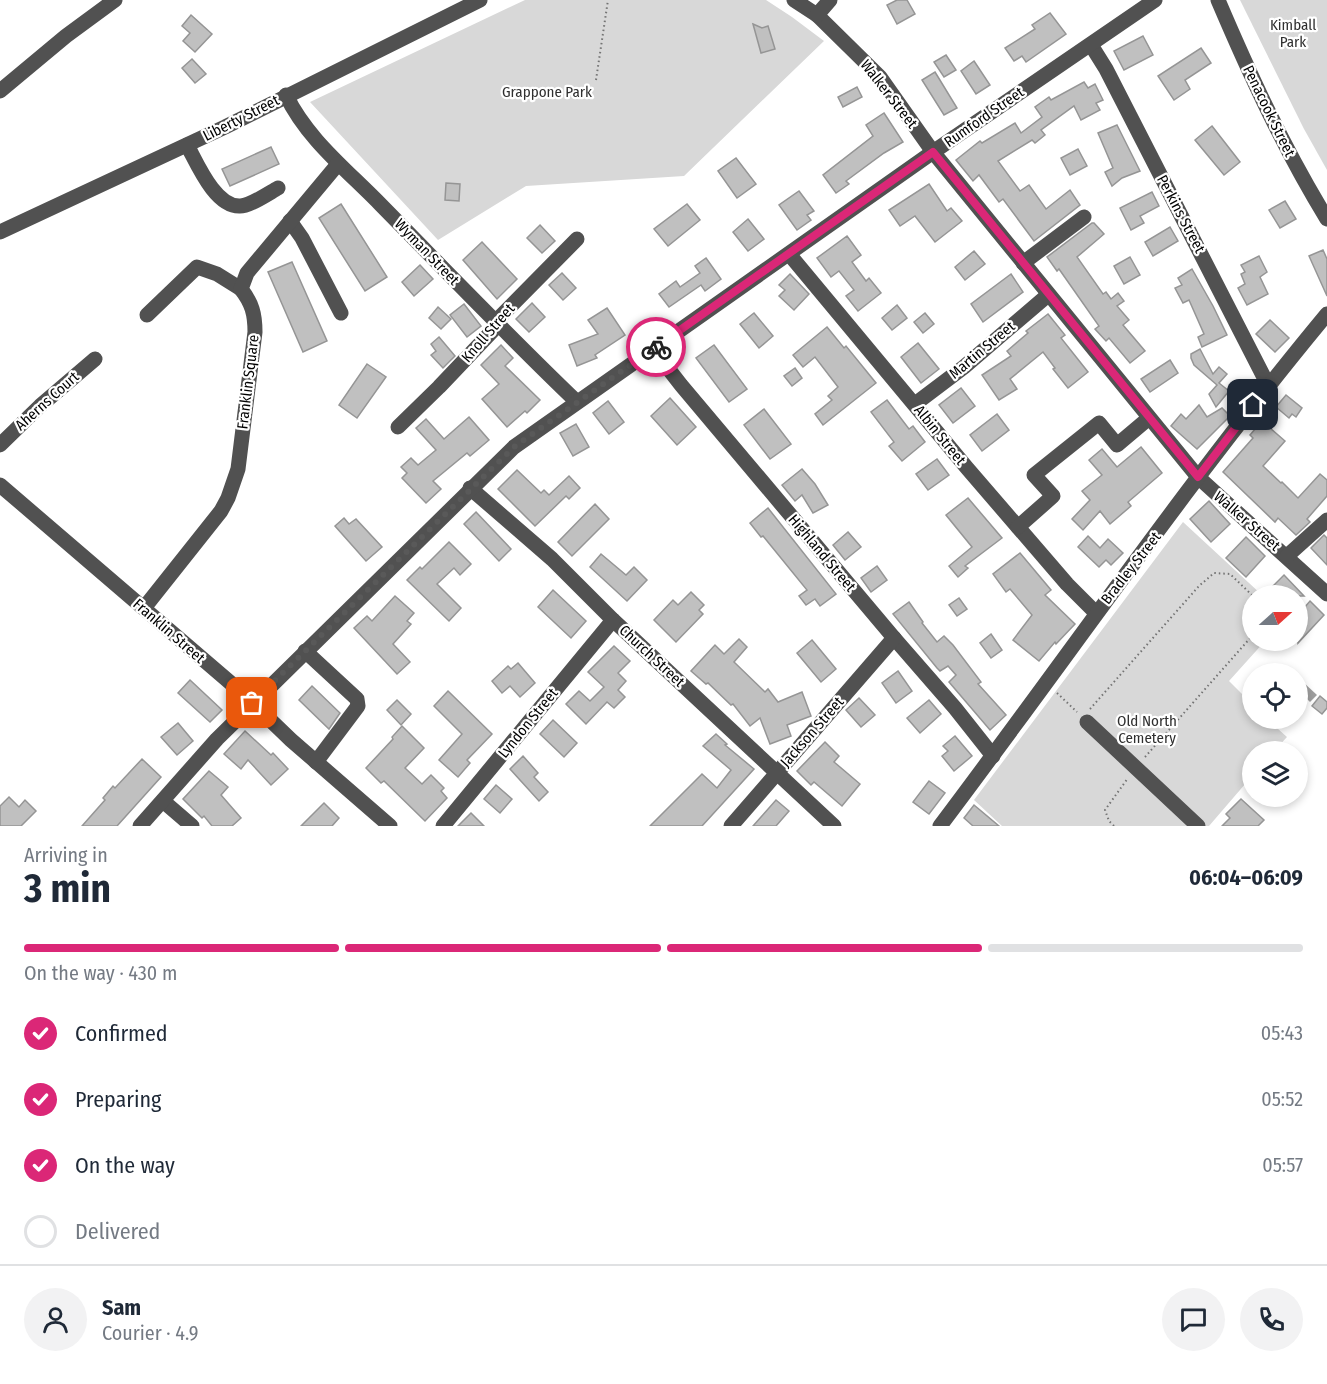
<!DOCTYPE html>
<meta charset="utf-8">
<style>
:root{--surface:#fff;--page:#f2f2f3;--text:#1f2937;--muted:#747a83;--line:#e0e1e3;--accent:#db2777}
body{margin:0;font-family:"Fira Sans Condensed",sans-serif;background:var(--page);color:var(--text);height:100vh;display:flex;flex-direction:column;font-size:22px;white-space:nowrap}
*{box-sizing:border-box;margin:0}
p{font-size:20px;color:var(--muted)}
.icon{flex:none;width:33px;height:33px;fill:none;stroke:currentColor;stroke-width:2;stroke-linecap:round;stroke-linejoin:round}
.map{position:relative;height:826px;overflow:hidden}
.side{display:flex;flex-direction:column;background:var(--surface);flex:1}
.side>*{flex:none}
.needle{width:39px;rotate:69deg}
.controls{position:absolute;left:1242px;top:585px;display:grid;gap:12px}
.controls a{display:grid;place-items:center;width:66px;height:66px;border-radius:50%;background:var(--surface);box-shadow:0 3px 9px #0003;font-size:30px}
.pin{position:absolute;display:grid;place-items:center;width:51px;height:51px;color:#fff;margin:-26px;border-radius:12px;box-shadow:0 3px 9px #0006}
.courier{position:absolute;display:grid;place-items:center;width:60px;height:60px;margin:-30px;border:4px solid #db2777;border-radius:50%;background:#fff;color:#222;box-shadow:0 2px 8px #0007}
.headline em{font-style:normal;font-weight:700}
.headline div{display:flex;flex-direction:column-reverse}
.headline{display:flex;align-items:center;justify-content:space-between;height:102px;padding:0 24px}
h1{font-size:39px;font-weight:700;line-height:45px}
.bar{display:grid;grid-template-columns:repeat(4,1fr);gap:9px 6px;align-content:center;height:72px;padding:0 24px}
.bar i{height:8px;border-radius:4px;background:var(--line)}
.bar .current{background:var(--accent)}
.bar p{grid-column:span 4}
.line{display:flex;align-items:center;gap:15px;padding:0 24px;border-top:2px solid var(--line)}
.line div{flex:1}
.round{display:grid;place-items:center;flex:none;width:63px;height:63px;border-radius:32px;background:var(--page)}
ol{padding:0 24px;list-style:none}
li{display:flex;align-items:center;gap:18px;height:66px}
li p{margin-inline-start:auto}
li .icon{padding:6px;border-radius:50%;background:var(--accent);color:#fff;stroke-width:4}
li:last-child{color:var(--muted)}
li i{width:33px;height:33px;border:3px solid var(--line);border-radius:50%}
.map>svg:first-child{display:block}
.green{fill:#d8d8d8}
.water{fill:#9f9f9f}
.building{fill:#c0c0c0;stroke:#959595;stroke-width:1.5}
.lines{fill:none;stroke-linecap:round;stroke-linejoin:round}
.path{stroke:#737373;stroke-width:2;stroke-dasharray:1.5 3;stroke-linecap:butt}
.minor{stroke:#515151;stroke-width:15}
.done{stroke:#595959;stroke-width:6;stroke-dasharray:0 10.8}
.route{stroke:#db2777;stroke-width:8}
.labels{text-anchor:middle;stroke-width:4.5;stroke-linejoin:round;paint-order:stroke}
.park-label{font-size:15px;fill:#2f2f2f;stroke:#fff}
.street-label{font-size:15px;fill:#000;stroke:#fff}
</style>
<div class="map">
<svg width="1327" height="826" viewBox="0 0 1327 826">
<rect width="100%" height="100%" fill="#fff"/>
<g class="green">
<path d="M 525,0 L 766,0 L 792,17 L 824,41 L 684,176 L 526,186 L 438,240 L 310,102 Z"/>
<path d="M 1240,0 L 1327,0 L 1327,170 L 1304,129 Z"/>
<path d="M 1183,522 L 1262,595 L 1252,596 L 1252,640 L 1265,641 L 1229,681 L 1252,704 L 1252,718 L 1267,719 L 1287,737 L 1274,751 L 1252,752 L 1252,776 L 1209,826 L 1002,826 L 974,800 Z"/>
</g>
<path class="water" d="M 1303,682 L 1317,695 L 1310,702 L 1298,690 Z"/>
<g class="building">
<path d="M 897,0 L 907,0 L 915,14 L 897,24 L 887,5 Z"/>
<path d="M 1050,13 L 1066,34 L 1026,62 L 1022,56 L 1014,61 L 1005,48 L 1035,29 L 1032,25 Z"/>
<path d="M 191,15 L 212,34 L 195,52 L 183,41 L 190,33 L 182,26 Z"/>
<path d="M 753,24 L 762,28 L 768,26 L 775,49 L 761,53 Z"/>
<path d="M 1143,36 L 1153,55 L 1124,70 L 1114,51 Z"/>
<path d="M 1201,48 L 1211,63 L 1185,80 L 1190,89 L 1174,100 L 1158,76 Z"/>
<path d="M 946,55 L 956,70 L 944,77 L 934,62 Z"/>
<path d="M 192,59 L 206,74 L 195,83 L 182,68 Z"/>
<path d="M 974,61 L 990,85 L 976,94 L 961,71 Z"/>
<path d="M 935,72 L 957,108 L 944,115 L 922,80 Z"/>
<path d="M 1084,82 L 1088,88 L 1095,84 L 1103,100 L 1096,103 L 1100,110 L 1081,120 L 1074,106 L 1041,130 L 1045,135 L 1035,143 L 1032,140 L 998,161 L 1020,191 L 1029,185 L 1046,209 L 1070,190 L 1080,205 L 1034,241 L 1003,199 L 999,202 L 979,175 L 973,181 L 956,160 L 980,141 L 982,143 L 1015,123 L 1021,133 L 1042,117 L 1035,107 L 1049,97 L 1051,100 Z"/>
<path d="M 857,87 L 862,97 L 843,107 L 838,97 Z"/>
<path d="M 884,113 L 903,142 L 884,153 L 846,181 L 849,184 L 836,193 L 823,175 L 873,136 L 866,125 Z"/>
<path d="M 1117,125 L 1140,171 L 1122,178 L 1112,186 L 1105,172 L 1113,168 L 1098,133 Z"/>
<path d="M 1212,126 L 1240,162 L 1224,175 L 1195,140 Z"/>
<path d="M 271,147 L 279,164 L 230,186 L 222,169 Z"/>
<path d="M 1078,149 L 1087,166 L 1070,175 L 1061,158 Z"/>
<path d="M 736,158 L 756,184 L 737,198 L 718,171 Z"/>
<path d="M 446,183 L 460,184 L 459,201 L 445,200 Z"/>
<path d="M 929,184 L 947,211 L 951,208 L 962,221 L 935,242 L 915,216 L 900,226 L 889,210 Z"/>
<path d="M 799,191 L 814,211 L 807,215 L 811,220 L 797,230 L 779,205 Z"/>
<path d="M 1152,192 L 1159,206 L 1140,216 L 1144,223 L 1131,230 L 1120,208 Z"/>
<path d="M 1285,201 L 1296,219 L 1280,228 L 1269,210 Z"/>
<path d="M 341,204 L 387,277 L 365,291 L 319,218 Z"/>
<path d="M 687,204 L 700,220 L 668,246 L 654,229 Z"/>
<path d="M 748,219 L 764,239 L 748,251 L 733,232 Z"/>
<path d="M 1092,223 L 1094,223 L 1104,234 L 1077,257 L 1103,294 L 1106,292 L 1111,299 L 1118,293 L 1124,301 L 1117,306 L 1129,320 L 1123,325 L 1145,351 L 1130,363 L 1109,338 L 1106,341 L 1095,329 L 1099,326 L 1059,269 L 1057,271 L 1047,257 Z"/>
<path d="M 540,225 L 555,241 L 542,253 L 527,238 Z"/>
<path d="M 1170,227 L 1178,241 L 1153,256 L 1145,242 Z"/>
<path d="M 847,236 L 861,255 L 852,262 L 866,281 L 869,278 L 881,293 L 858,311 L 846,296 L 854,290 L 839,271 L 831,277 L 817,258 Z"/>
<path d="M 482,242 L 517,279 L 497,299 L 463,260 Z"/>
<path d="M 1323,250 L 1327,259 L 1327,296 L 1309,256 Z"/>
<path d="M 974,251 L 985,264 L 965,280 L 955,267 Z"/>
<path d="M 1259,256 L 1267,272 L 1260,277 L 1268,294 L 1247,305 L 1238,288 L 1245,284 L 1241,274 L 1245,272 L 1241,265 Z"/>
<path d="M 1130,257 L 1140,275 L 1124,284 L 1114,266 Z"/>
<path d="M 706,258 L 721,279 L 705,291 L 701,285 L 669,307 L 659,294 L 676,281 L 680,287 L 700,273 L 695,266 Z"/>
<path d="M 292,262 L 327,341 L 303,352 L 268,272 Z"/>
<path d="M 420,265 L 433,279 L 414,296 L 402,282 Z"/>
<path d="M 1192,269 L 1213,306 L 1227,335 L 1202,347 L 1198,337 L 1204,334 L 1189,300 L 1183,303 L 1175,288 L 1182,285 L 1178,278 Z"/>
<path d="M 562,273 L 576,288 L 563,300 L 549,285 Z"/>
<path d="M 790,274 L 809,294 L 794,310 L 779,296 L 785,290 L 779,285 Z"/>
<path d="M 1011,274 L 1023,292 L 983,322 L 971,304 Z"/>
<path d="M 532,303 L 545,317 L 529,332 L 516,319 Z"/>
<path d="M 464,304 L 481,326 L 467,337 L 450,315 Z"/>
<path d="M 897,305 L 907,318 L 892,330 L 882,318 Z"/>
<path d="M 438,307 L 451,319 L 441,329 L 429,318 Z"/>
<path d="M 607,308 L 625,335 L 595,355 L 597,358 L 577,366 L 569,345 L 598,334 L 588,320 Z"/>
<path d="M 754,313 L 773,336 L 759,348 L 740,324 Z"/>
<path d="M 925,313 L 934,324 L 923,333 L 914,322 Z"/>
<path d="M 1048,314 L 1065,335 L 1061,338 L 1088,372 L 1068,388 L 1053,369 L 1055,368 L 1043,352 L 1010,379 L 1017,389 L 999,400 L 982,375 L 1011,356 L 1007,351 L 1028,333 L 1026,331 Z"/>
<path d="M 1270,320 L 1289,338 L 1275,352 L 1256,334 Z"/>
<path d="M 827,327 L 844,348 L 846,346 L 876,383 L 823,425 L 815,414 L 832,400 L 828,396 L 838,387 L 815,357 L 803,367 L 793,355 Z"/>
<path d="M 439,337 L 455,356 L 443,368 L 431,355 L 436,351 L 431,344 Z"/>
<path d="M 918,343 L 939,369 L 921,383 L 901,357 Z"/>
<path d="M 501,345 L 513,358 L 505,366 L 540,400 L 527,413 L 525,411 L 507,427 L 482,399 L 499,384 L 481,365 Z"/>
<path d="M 714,345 L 747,389 L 729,402 L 696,358 Z"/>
<path d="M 1200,349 L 1213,374 L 1219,367 L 1227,374 L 1219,383 L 1229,391 L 1216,407 L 1209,394 L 1217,385 L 1194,365 L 1191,358 L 1191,354 Z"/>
<path d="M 1170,360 L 1178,373 L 1150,392 L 1141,379 Z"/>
<path d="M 367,364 L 386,377 L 357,418 L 339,405 Z"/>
<path d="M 795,368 L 802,378 L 792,386 L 784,376 Z"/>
<path d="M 961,388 L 975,406 L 953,423 L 939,405 Z"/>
<path d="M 1286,395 L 1302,408 L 1296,417 L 1292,414 L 1289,418 L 1276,407 Z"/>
<path d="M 670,398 L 696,427 L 677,445 L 651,416 Z"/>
<path d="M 887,400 L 909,429 L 913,426 L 925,442 L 902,461 L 889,446 L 894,442 L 871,412 Z"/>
<path d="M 608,401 L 624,422 L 609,434 L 593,413 Z"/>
<path d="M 1199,405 L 1207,417 L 1222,408 L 1230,416 L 1197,449 L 1171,426 L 1181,414 L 1186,419 Z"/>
<path d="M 764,409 L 791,444 L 770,459 L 744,425 Z"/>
<path d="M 997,414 L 1009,430 L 982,451 L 970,435 Z"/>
<path d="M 469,417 L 489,440 L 470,456 L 467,453 L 433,481 L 441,489 L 426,503 L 402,478 L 407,473 L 401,467 L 411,458 L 418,465 L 436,450 L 416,428 L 426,419 L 444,439 Z"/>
<path d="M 1262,421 L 1285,441 L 1263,466 L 1281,483 L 1282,482 L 1298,498 L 1320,474 L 1327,480 L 1327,496 L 1307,519 L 1310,522 L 1296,535 L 1278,518 L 1275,522 L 1223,472 L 1253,438 L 1250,435 Z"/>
<path d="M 576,424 L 589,447 L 573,456 L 560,433 Z"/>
<path d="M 1141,447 L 1162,473 L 1128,502 L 1131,506 L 1110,524 L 1100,511 L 1083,530 L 1072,519 L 1090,500 L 1082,491 L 1102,475 L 1089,460 L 1102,449 L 1117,467 Z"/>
<path d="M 937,459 L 949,475 L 928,490 L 916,474 Z"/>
<path d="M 802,469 L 815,484 L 828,505 L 813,513 L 802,495 L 795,501 L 782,485 Z"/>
<path d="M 517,470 L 541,493 L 544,490 L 549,495 L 569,476 L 580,488 L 569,499 L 566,496 L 535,526 L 498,489 Z"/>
<path d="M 968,498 L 1002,538 L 965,566 L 968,568 L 958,577 L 949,566 L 972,547 L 946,515 Z"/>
<path d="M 1209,501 L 1230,524 L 1211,542 L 1190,519 Z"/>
<path d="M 595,504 L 609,519 L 572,556 L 558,542 Z"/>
<path d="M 768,508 L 836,594 L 820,606 L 815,599 L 806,605 L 799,596 L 807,590 L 763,536 L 761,537 L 750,523 Z"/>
<path d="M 476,512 L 511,549 L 499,561 L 464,524 Z"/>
<path d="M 344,518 L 349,524 L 356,519 L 382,547 L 366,561 L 335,526 Z"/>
<path d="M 848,532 L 861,547 L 845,560 L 833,545 Z"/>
<path d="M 1324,535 L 1327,538 L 1327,565 L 1311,548 Z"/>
<path d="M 1088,536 L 1100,548 L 1108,539 L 1123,553 L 1111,565 L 1106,560 L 1099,567 L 1078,547 Z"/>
<path d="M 1246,537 L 1265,556 L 1246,577 L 1226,558 Z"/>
<path d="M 449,542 L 471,564 L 460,575 L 454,568 L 437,584 L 461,608 L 449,621 L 407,580 L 420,567 L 422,569 Z"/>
<path d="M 1020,553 L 1051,590 L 1045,595 L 1075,624 L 1056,644 L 1055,642 L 1039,661 L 1013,640 L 1032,615 L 1010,589 L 1006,592 L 993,574 Z"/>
<path d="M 601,554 L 626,575 L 634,567 L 647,580 L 627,601 L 590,567 Z"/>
<path d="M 877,566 L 887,580 L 871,592 L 861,578 Z"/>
<path d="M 1284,575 L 1304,596 L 1263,596 Z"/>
<path d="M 553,590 L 586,621 L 571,638 L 538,607 Z"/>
<path d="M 691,592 L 704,605 L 699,610 L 703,614 L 676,642 L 654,620 L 673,600 L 678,605 Z"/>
<path d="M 395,596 L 414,613 L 407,621 L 411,624 L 393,644 L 410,662 L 397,674 L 354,628 L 367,616 L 372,621 Z"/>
<path d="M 959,598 L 967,609 L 957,616 L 949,605 Z"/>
<path d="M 1310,601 L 1324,615 L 1298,643 L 1298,615 Z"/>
<path d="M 909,602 L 923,622 L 922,623 L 937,642 L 944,636 L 953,645 L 981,682 L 978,684 L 1006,715 L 990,730 L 949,682 L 956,675 L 948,666 L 940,671 L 937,668 L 893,614 Z"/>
<path d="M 991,634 L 1002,650 L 991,658 L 980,643 Z"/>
<path d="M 739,639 L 747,647 L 734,662 L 765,692 L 768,689 L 778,702 L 802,692 L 811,716 L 787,725 L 791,736 L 770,744 L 760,718 L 750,726 L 733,704 L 731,705 L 708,683 L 706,684 L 691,671 L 715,645 L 724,654 Z"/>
<path d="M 812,640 L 836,669 L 821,682 L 797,653 Z"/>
<path d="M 614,646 L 630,661 L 618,673 L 626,681 L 618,690 L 625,697 L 614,708 L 607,702 L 586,724 L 566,704 L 579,691 L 590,701 L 604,687 L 588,672 Z"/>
<path d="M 518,663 L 535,683 L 520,697 L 510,686 L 502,693 L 492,681 L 508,666 L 511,669 Z"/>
<path d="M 898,671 L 912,691 L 896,703 L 882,683 Z"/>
<path d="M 190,680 L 222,710 L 210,722 L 178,693 Z"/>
<path d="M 312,686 L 340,713 L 329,729 L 299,700 Z"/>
<path d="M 448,691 L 492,734 L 467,760 L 470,763 L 458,777 L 439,760 L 462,734 L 434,706 Z"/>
<path d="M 1320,696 L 1327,702 L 1327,708 L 1322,714 L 1312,706 Z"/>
<path d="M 859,698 L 875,715 L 861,727 L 846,710 Z"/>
<path d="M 397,700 L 411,714 L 401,725 L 387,710 Z"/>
<path d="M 929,700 L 941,714 L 920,733 L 907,718 Z"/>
<path d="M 553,720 L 577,743 L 564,757 L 540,734 Z"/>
<path d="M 178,723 L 193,741 L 177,755 L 161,737 Z"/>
<path d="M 402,726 L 424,748 L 405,768 L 422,784 L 431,775 L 444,788 L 441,791 L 447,798 L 425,821 L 384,781 L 381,783 L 366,768 L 393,739 L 392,737 Z"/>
<path d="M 245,731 L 271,755 L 273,753 L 288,769 L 271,785 L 248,760 L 241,769 L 224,754 Z"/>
<path d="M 716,734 L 727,744 L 725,745 L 754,769 L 702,826 L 650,826 L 702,774 L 717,788 L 731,770 L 703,746 Z"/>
<path d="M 955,736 L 972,756 L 954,771 L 942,756 L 948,751 L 943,746 Z"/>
<path d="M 825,742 L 839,756 L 834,762 L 860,784 L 842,806 L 814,782 L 811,785 L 797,771 Z"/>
<path d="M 523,756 L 538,773 L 534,777 L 548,792 L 539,801 L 510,769 Z"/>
<path d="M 142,759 L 161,777 L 117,826 L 82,826 L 105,800 L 103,798 L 113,786 L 115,788 Z"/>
<path d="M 209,771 L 228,787 L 221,795 L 241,818 L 232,826 L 212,826 L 204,816 L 202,818 L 183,799 Z"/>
<path d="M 929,781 L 945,793 L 929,814 L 913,802 Z"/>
<path d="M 496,785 L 512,799 L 500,813 L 484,799 Z"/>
<path d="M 9,797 L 19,807 L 25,800 L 36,811 L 21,826 L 0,826 L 0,806 Z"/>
<path d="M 1241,799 L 1264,820 L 1258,826 L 1222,826 L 1230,818 L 1226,814 Z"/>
<path d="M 776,800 L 789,811 L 776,826 L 753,826 Z"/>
<path d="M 324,803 L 339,818 L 332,826 L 301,826 Z"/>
<path d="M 974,805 L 999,826 L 973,826 L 964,818 Z"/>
<path d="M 471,813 L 484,826 L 458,826 Z"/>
</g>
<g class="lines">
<g class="path">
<path d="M 596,80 L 608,0"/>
<path d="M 1057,693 L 1077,712"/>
<path d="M 1090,709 L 1199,586 L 1214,573 L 1230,574 L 1253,596"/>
<path d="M 1145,757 L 1252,636"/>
<path d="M 1114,826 L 1109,821 L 1105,810 L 1128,778"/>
</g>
<g class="minor">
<path d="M 794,0 L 817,15 L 880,77 L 933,152 L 1198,477 L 1327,594"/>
<path d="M 1218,0 C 1250,75 1284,149 1327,219"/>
<path d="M 817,15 L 830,0"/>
<path d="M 1091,45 L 1106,69 L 1268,385"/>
<path d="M 0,91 L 66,36 L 115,0"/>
<path d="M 286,95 C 307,139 347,170 381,205 C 446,271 510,338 577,402"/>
<path d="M 187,145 C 197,163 215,207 240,206 C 250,206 269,193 278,188"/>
<path d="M 290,221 L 302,238 L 341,313"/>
<path d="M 0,232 L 225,127 L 480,0"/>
<path d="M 789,254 L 967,468 L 1067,584 L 1096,613"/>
<path d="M 1023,263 L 1084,217"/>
<path d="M 147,315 L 197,267 L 217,274 L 241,289"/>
<path d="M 653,349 L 681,385 L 894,638 L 955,708 L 993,756"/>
<path d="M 915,404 L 964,367 L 1048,295"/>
<path d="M 398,427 L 439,387 L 498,325 L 501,316 L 577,239"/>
<path d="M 0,445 L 40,406 L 95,359"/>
<path d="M 0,485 L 240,691 L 291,740 L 390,826"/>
<path d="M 470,488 L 552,559 L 613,620 L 834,826"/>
<path d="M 1018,527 L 1053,496 L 1034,475 L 1099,423 L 1117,445 L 1149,418"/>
<path d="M 1287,556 L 1327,520"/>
<path d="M 144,608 L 221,511 L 228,498 L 238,469 L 255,332 C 255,314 252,303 241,289 L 247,273 L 338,164"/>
<path d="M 305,651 L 357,699 L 358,706 L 316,762"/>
<path d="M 1087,722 L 1198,826"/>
<path d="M 163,801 L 192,826"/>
<path d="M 140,826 L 217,739 L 514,447 L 933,152 L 1155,0"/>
<path d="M 443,826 L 613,620"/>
<path d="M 731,826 L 894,638"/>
<path d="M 940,826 C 1069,655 1190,479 1327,314"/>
</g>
</g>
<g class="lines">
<path class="done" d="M 252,703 L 514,447 L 656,347"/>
<path class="route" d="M 656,347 L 933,152 L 1198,477 L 1253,405"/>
</g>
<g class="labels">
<g class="park-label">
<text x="1293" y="30">Kimball<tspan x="1293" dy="17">Park</tspan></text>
<text x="547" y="97">Grappone Park</text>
<text x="1147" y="726">Old North<tspan x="1147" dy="17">Cemetery</tspan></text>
</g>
<g class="street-label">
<text transform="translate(889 94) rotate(52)" y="5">Walker Street</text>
<text transform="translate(1269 111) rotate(64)" y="5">Penacook Street</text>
<text transform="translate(984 117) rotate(-35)" y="5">Rumford Street</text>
<text transform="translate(241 118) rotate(-27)" y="5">Liberty Street</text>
<text transform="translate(1181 214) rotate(62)" y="5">Perkins Street</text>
<text transform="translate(427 252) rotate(46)" y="5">Wyman Street</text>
<text transform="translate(488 333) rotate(-49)" y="5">Knoll Street</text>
<text transform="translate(982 350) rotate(-40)" y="5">Martin Street</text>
<text transform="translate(248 382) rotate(-83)" y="5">Franklin Square</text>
<text transform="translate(47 401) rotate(-42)" y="5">Aherns Court</text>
<text transform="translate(940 435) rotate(51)" y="5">Albin Street</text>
<text transform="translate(1247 521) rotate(41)" y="5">Walker Street</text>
<text transform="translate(822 553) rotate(50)" y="5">Highland Street</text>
<text transform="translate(1131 568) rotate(-52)" y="5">Bradley Street</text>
<text transform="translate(169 631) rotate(41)" y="5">Franklin Street</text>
<text transform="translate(652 656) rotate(43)" y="5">Church Street</text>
<text transform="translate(528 723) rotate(-51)" y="5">Lyndon Street</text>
<text transform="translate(812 732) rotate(-49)" y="5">Jackson Street</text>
</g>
</g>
</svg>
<div class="controls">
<a><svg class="needle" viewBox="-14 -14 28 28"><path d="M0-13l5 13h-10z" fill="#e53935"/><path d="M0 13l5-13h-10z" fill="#747a83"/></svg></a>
<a><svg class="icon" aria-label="locate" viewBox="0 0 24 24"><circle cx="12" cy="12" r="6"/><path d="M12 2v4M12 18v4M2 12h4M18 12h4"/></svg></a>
<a><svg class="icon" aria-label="layers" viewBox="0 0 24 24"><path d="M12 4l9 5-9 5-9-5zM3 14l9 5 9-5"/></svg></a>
</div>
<div class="pin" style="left:252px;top:703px;background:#ea580c"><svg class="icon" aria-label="bag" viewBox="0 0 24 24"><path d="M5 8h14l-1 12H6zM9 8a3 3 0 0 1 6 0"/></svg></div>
<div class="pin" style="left:1253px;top:405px;background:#1f2937"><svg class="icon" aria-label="home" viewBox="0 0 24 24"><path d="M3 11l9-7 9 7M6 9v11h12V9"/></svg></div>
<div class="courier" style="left:656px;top:347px"><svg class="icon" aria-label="bike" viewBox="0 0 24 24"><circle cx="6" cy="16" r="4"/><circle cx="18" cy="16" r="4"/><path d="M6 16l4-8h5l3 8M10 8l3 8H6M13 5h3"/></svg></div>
</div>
<section class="side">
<div class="headline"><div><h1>3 min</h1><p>Arriving in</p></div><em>06:04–06:09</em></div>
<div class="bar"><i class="current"></i><i class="current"></i><i class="current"></i><i></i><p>On the way · 430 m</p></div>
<ol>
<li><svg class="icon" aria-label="check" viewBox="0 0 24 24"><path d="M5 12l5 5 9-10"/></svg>Confirmed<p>05:43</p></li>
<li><svg class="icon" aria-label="check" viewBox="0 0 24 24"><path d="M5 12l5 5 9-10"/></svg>Preparing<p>05:52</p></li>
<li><svg class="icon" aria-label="check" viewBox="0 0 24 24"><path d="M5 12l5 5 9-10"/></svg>On the way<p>05:57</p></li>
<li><i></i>Delivered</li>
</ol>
<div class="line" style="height:108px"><a class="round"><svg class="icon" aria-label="person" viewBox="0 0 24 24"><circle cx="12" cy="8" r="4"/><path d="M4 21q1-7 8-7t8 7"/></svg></a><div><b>Sam</b><p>Courier · 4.9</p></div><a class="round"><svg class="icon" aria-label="chat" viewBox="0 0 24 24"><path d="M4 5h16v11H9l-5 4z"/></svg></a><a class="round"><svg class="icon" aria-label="phone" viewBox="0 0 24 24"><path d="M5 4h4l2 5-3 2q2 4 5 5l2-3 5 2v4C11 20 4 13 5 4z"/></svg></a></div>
</section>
